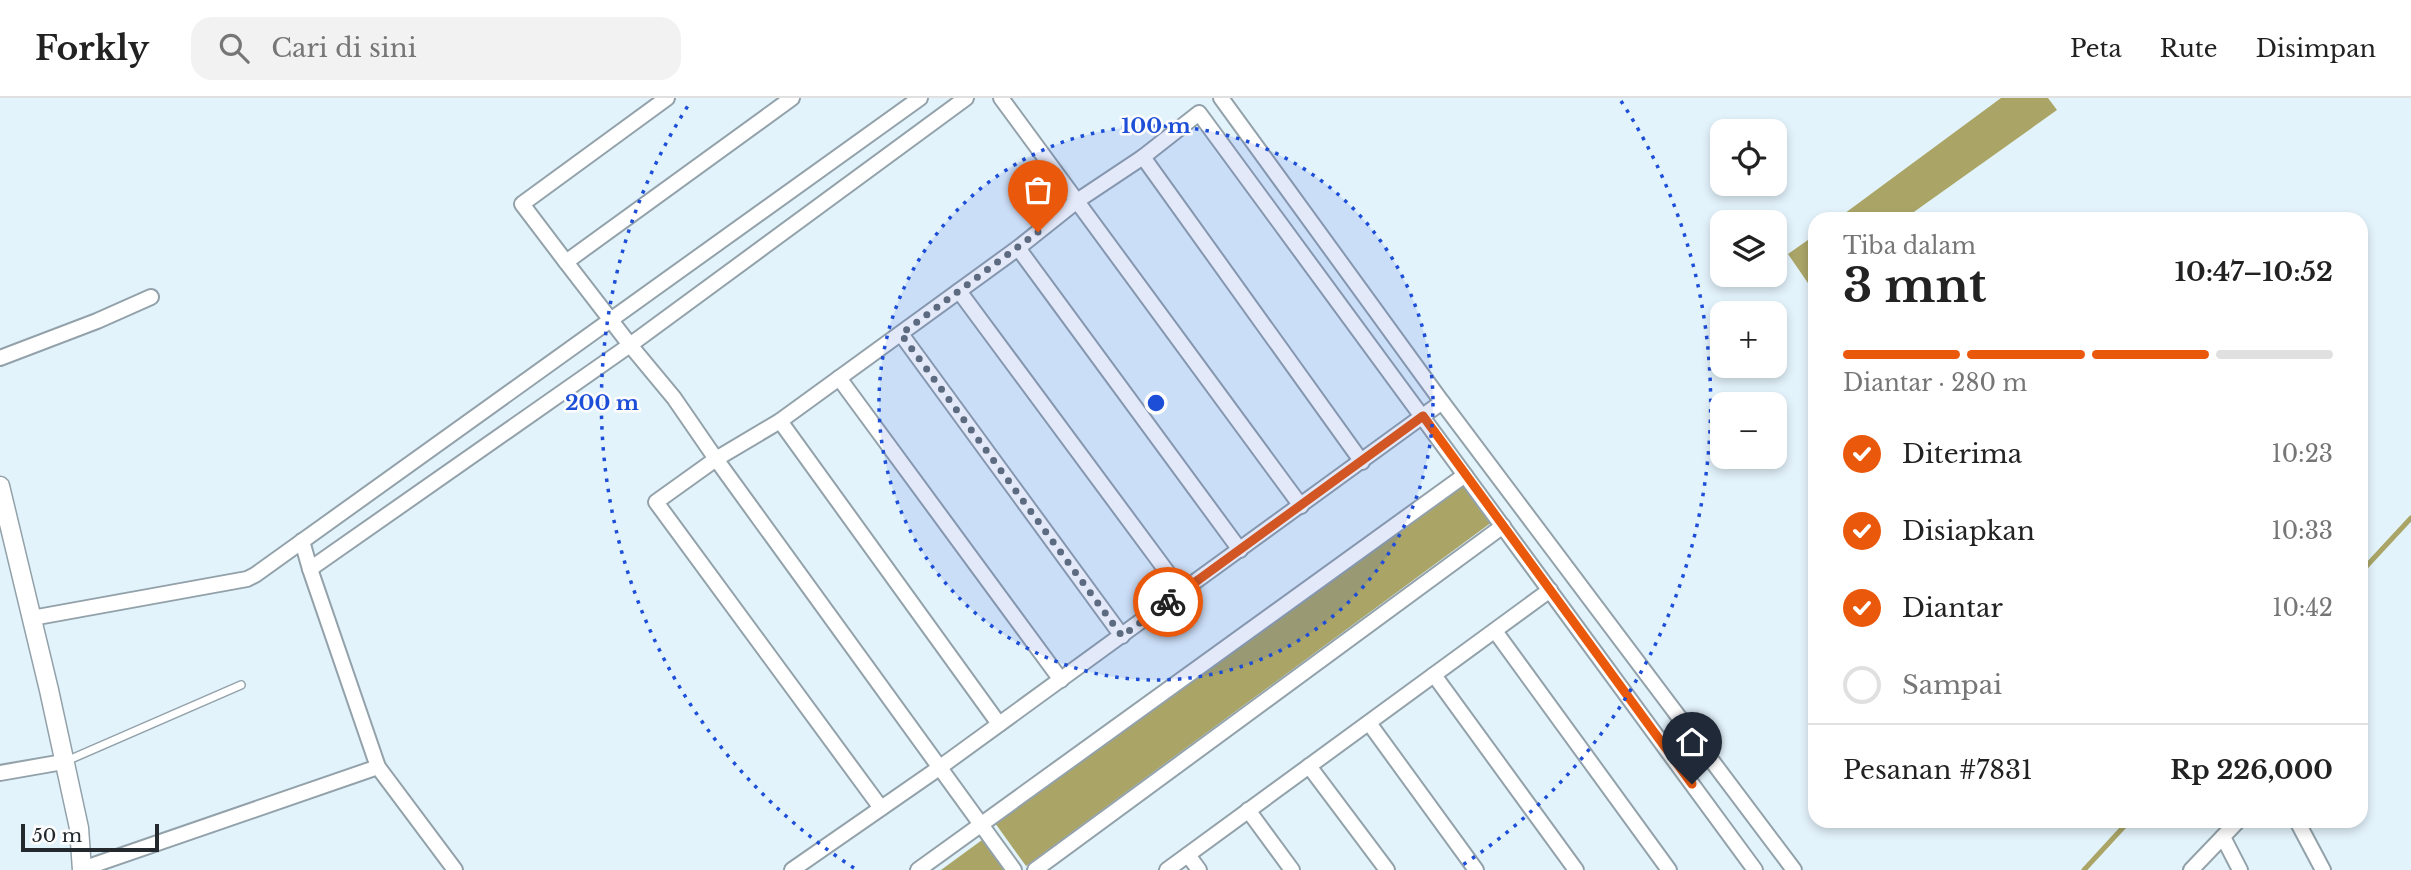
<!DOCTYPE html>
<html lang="id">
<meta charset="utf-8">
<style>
:root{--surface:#fff;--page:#f2f2f2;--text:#222;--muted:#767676;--line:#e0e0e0;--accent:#ea580c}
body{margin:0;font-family:"Libre Baskerville",serif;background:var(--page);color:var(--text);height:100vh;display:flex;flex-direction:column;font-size:26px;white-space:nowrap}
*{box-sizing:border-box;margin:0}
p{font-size:23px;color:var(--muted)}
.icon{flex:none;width:38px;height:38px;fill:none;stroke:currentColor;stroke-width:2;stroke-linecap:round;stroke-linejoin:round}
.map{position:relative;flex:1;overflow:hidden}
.drawer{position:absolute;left:1808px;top:114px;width:560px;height:616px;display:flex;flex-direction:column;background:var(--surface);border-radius:21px;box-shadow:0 4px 10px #0003}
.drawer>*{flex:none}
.controls{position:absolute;left:1710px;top:21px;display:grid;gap:14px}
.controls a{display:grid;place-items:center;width:77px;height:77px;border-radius:14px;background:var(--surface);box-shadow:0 4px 10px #0003;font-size:35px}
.scale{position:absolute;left:21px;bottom:18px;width:138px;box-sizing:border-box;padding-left:7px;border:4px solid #23292c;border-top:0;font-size:19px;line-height:24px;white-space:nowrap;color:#23292c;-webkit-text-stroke:5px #fdfdfd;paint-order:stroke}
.pin{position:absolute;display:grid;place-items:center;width:60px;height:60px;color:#fff;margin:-72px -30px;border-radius:50% 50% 50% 0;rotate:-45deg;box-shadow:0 0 7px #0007}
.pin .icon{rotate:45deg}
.courier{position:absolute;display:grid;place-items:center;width:70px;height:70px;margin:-35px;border:5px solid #ea580c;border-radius:50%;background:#fff;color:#222;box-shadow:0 2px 9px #0007}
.headline em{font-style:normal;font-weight:700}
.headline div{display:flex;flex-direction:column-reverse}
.headline{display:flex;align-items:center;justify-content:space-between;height:119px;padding:0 35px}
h1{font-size:46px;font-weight:700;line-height:52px}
.bar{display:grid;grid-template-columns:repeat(4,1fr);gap:10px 7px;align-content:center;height:84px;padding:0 35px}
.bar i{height:9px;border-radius:5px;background:var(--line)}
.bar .on{background:var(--accent)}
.bar p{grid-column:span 4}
.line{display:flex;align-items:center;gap:18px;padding:0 35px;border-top:2px solid var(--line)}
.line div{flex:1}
ol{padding:0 35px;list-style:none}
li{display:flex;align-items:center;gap:21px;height:77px}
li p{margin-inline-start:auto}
li .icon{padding:7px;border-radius:50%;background:var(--accent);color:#fff;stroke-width:4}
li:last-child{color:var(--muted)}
li i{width:38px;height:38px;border:4px solid var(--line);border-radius:50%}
header{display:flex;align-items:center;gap:42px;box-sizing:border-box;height:98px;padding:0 35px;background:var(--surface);border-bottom:2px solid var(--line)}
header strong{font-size:33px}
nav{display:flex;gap:38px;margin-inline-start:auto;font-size:24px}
.search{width:490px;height:63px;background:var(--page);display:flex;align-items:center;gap:18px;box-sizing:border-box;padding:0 24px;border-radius:21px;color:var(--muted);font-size:26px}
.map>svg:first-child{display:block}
.water{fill:#aaa567}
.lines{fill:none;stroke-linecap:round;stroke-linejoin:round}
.stream{stroke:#aaa567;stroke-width:5}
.service-casing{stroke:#93a2aa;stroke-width:10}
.minor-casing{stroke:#93a2aa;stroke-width:18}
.tertiary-casing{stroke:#93a2aa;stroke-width:21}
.service{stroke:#fff;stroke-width:7}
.minor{stroke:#fff;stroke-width:14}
.tertiary{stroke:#fff;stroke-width:18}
.done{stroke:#667075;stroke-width:7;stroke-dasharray:0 12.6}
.route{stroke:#ea580c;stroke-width:9}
.ring{fill:none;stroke:#1d4ed8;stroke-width:3.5;stroke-dasharray:3.5 7}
.centre{fill:#1d4ed8;stroke:#fdfdfd;stroke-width:3.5}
.ring-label{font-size:21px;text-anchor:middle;font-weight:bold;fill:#1d4ed8;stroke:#fdfdfd;stroke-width:5;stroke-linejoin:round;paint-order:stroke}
</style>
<header>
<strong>Forkly</strong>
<div class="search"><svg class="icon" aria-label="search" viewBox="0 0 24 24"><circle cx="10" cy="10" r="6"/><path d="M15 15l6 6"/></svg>Cari di sini</div>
<nav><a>Peta</a><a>Rute</a><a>Disimpan</a></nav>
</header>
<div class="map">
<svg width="2411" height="772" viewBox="0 0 2411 772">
<rect width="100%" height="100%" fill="#e3f3fc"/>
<g class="water">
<path d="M 2001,0 L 2048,0 L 2057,12 L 1904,121 L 1837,121 Z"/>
<path d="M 1815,137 L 1815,185 L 1810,188 L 1788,156 Z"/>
<path d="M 1465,386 L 1492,424 L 1026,768 L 995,725 Z"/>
<path d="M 982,742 L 1005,772 L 941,772 Z"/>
</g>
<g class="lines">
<g class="stream">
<path d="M 2361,474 L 2411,420"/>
<path d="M 2084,772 L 2129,723"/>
</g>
<g class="service-casing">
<path id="service" d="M 64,664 L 241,587"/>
</g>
<g class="minor-casing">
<g id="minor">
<path d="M 792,0 L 566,164 L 630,247 L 674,300 L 716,361 L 1014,772"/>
<path d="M 1001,0 L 1301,408"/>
<path d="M 1143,59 L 1362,364"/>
<path d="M 1018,150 L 1240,452"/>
<path d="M 566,164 L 522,106 L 667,0"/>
<path d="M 959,193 L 1182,494"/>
<path d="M 901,236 L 1122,538"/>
<path d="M 0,260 L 97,223 L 151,199"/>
<path d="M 839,280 L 1061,582"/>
<path d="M 1442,304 L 1794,772"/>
<path d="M 780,323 L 999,626"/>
<path d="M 302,443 L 310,471 L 630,247 L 966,0"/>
<path d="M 310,471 L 378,669 L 455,772"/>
<path d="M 32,520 L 247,481 L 255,477 L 920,0"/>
<path d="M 1495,533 L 1669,772"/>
<path d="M 1434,577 L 1576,772"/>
<path d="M 1369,625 L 1476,772"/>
<path d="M 1309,668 L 1387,772"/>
<path d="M 0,675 L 63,664"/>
<path d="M 881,710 L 656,404 L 716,361 L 780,323 L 1018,150 L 1077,103 L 1143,59 L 1199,15 L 1755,772"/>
<path d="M 1248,712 L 1292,772"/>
<path d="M 2297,723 L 2323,772"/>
<path d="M 2223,739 L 2240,772"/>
<path d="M 1188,757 L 1199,772"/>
<path d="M 82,771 L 378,669"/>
<path d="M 792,772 L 939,670 L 1442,304 L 1221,0"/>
<path d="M 918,772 L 1465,377"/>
<path d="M 1035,772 L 1503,428"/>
<path d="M 1167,772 L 1550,492"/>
<path d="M 2191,772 L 2238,723"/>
</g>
</g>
<g class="tertiary-casing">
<path id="tertiary" d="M 0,388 L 49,592 L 79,730 L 82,772"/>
</g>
<use href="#service" class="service"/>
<use href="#minor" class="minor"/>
<use href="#tertiary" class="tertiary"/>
</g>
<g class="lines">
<path class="done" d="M 1038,134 L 901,236 L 1122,538 L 1168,504"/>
<path class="route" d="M 1168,504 L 1423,318 L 1692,686"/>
</g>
<circle cx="1156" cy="305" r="277" fill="#1d4ed8" fill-opacity=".12"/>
<g class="ring">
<circle cx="1156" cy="305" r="277"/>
<path d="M854 770A554 554 0 0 1 691 3M1621 3A554 554 0 0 1 1458 770"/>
</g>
<circle cx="1156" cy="305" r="10" class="centre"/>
<g class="ring-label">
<text x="1156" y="35">100 m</text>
<text x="602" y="312">200 m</text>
</g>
</svg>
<div class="controls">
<a><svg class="icon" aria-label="locate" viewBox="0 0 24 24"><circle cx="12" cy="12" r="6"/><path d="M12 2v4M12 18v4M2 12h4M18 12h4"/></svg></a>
<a><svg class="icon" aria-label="layers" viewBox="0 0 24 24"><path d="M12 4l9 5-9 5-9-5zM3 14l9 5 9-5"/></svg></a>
<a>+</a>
<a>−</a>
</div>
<div class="scale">50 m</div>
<div class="pin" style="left:1038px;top:134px;background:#ea580c"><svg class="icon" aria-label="bag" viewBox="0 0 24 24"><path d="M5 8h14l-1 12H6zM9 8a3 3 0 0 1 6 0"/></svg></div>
<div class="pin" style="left:1692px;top:686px;background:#1f2937"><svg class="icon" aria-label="home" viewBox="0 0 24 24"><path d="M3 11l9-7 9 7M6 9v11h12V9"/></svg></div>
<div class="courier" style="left:1168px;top:504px"><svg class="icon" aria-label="bike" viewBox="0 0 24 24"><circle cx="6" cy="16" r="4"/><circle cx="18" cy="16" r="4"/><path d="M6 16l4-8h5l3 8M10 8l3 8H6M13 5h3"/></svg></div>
<section class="drawer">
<div class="headline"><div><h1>3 mnt</h1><p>Tiba dalam</p></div><em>10:47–10:52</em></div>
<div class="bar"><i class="on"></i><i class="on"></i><i class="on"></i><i></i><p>Diantar · 280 m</p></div>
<ol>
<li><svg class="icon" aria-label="check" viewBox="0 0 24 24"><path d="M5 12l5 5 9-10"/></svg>Diterima<p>10:23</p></li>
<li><svg class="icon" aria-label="check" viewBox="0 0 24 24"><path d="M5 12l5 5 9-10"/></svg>Disiapkan<p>10:33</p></li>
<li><svg class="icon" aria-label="check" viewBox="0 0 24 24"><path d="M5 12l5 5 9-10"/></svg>Diantar<p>10:42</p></li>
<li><i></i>Sampai</li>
</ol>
<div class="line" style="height:91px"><div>Pesanan #7831</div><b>Rp 226,000</b></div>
</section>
</div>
